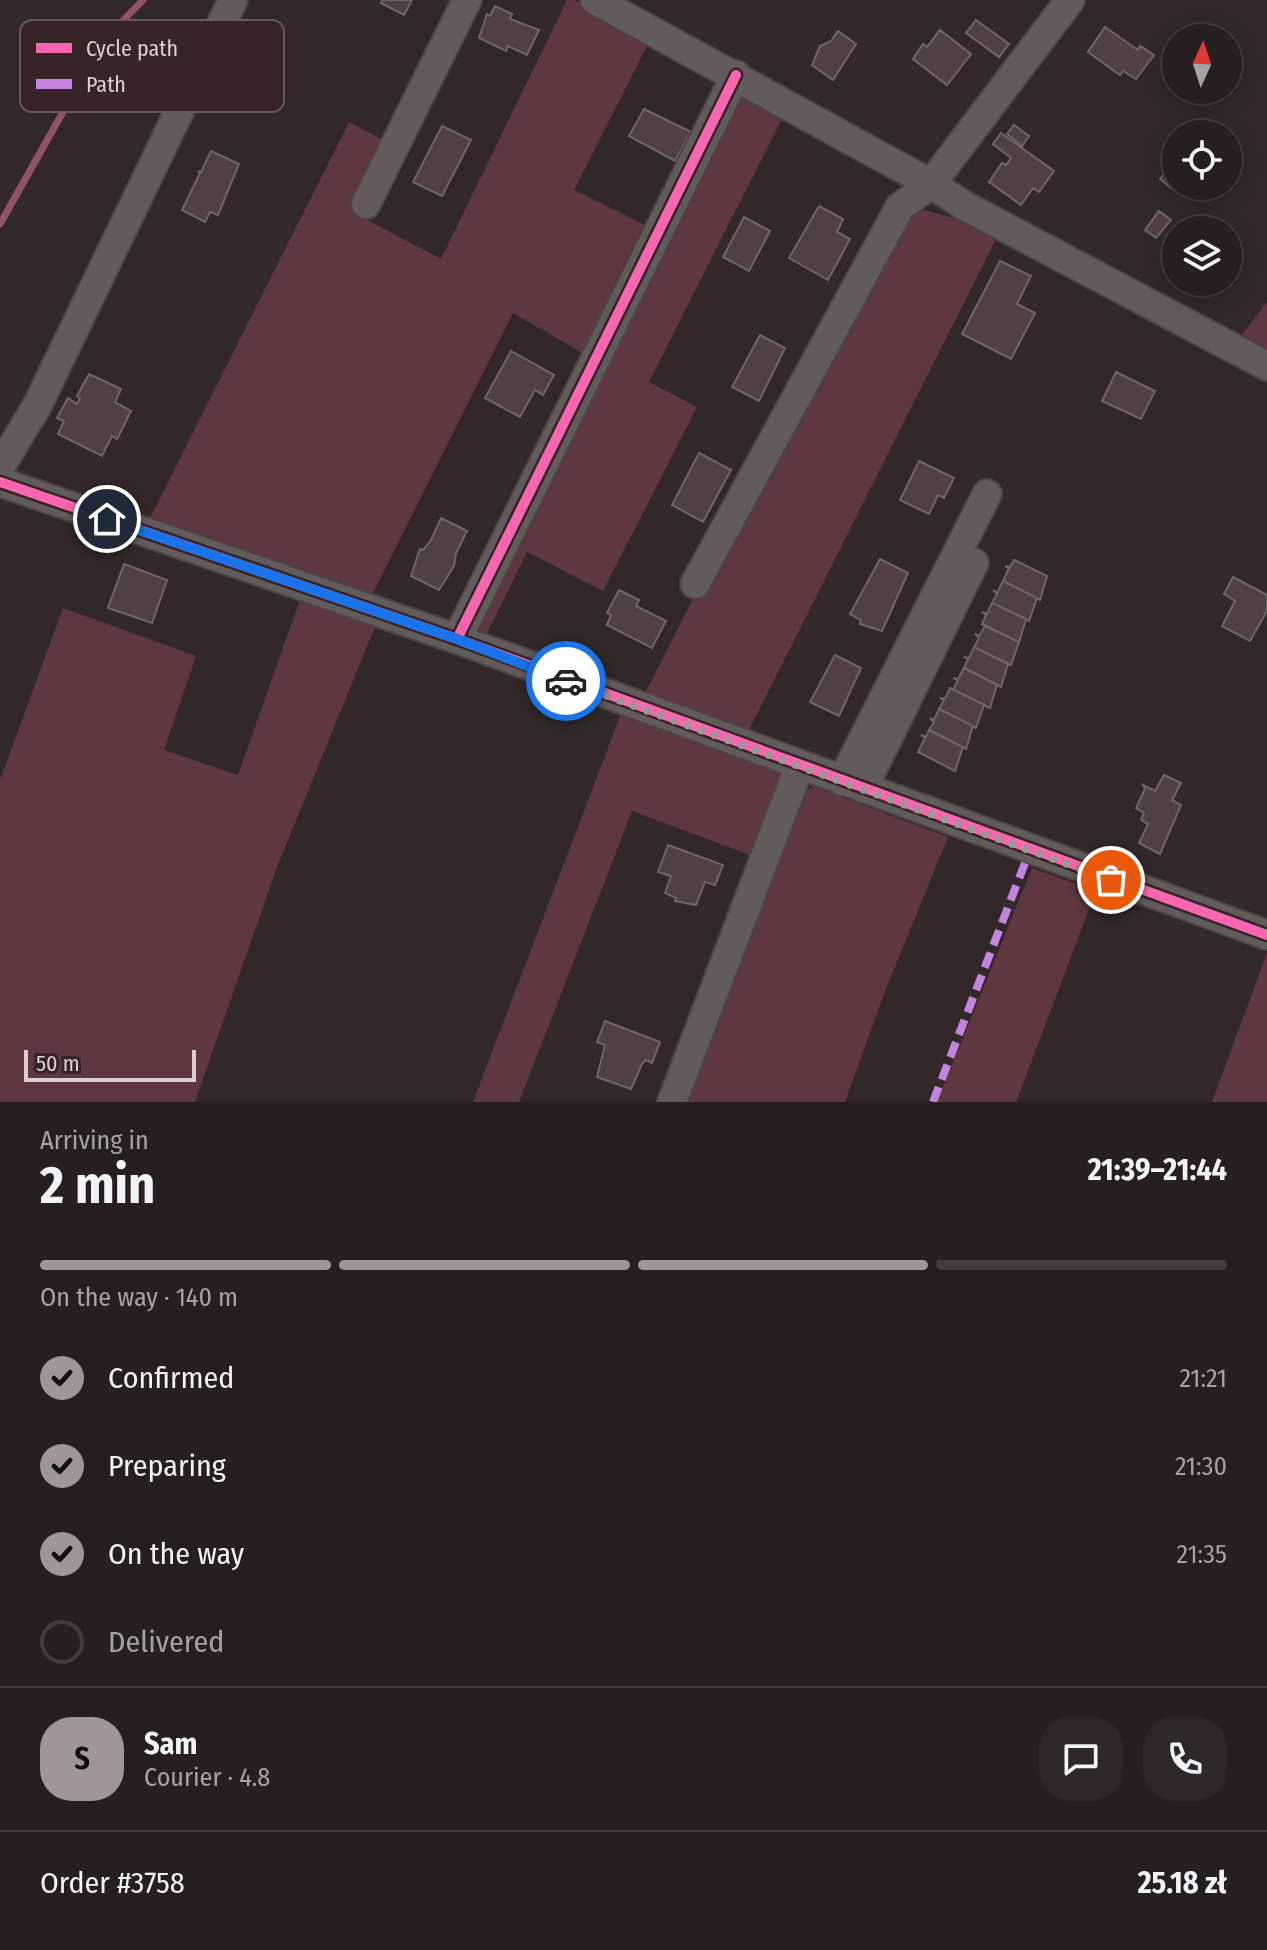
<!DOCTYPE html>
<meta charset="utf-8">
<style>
:root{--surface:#261e20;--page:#2e2729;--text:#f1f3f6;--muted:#a4a2a5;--line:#423c3e;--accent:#a09597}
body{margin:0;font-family:"Fira Sans Condensed",sans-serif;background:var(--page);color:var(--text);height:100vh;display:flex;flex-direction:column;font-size:30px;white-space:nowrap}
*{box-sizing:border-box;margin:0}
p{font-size:26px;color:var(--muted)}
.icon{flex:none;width:44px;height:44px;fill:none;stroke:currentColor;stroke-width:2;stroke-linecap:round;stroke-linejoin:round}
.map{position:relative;height:1102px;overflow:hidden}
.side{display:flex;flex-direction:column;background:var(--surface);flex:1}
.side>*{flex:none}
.needle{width:52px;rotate:3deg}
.fabs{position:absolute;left:1162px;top:24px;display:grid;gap:16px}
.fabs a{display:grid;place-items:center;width:80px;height:80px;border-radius:50%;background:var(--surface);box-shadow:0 4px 20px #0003,0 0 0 2px var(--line);font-size:40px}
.scale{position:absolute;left:24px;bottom:20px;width:172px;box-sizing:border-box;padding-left:8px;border:4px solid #dcd0d2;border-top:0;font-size:22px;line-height:28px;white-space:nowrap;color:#dcd0d2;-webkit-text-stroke:6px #362427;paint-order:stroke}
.pin{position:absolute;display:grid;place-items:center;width:68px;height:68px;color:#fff;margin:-34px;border:4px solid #fff;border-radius:50%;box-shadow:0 2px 8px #0007}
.courier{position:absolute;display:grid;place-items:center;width:80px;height:80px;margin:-40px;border:6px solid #1a73e8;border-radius:50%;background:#fff;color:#222;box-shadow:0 2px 10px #0007}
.head em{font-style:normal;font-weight:700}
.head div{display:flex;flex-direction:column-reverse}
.head{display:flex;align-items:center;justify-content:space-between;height:136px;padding:0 40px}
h1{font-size:52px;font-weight:700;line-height:60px}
.bar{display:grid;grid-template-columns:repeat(4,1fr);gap:12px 8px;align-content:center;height:96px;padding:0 40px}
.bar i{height:10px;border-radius:6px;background:var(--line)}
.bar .selected{background:var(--accent)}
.bar p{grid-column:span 4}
.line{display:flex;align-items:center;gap:20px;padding:0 40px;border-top:2px solid var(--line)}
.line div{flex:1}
.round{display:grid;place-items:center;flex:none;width:84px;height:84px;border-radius:32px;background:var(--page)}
ol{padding:0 40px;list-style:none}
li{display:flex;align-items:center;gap:24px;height:88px}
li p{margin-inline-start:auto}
li .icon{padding:8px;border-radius:50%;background:var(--accent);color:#111;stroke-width:4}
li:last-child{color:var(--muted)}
li i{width:44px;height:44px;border:4px solid var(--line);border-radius:50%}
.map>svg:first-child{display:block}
.green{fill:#5e373f}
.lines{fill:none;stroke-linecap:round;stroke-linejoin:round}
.stream{stroke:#925361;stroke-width:7}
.building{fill:#503f43;stroke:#6e6567;stroke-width:2}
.minor-casing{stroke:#4c4445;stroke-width:32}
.minor{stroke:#625b5c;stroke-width:28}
.quiet{stroke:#c483df;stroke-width:8;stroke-dasharray:16 8;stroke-linecap:butt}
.cycleway-casing{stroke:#362427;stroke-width:15}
.cycleway{stroke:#f766af;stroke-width:10}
.done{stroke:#a09597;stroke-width:8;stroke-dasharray:0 14.4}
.route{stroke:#1a73e8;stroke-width:10}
.key{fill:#362427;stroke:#68585a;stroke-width:2}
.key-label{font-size:22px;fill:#dcd0d2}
</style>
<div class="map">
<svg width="1267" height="1102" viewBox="0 0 1267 1102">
<rect width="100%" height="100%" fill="#32282a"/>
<g class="green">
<path d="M 567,0 L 574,0 L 651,38 L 574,190 L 653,229 L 586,355 L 513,313 L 369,601 L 147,524 L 349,122 L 389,143 L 354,213 L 441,259 Z"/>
<path d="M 745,95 L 786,111 L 649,382 L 697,407 L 603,591 L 527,552 L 482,643 L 466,636 L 731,106 Z"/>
<path d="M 925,210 L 1000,231 L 745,738 L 641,701 L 695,595 L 912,214 Z"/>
<path d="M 1267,302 L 1267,358 L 1238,340 Z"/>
<path d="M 302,594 L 379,617 L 277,867 L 195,1102 L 0,1102 L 0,780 L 63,608 L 196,656 L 164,750 L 238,775 Z"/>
<path d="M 624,706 L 784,772 L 755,857 L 632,811 L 519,1102 L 473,1102 Z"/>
<path d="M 813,786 L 948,837 L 887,986 L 845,1102 L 685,1102 L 798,797 Z"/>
<path d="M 1032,868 L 1096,891 L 1016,1102 L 937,1102 Z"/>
<path d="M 1267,953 L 1267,1102 L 1212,1102 Z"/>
</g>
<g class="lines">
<path class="stream" d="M 0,224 L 90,64 L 111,33 L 143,0"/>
</g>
<g class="building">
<path d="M 382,0 L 412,0 L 404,15 L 381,3 Z"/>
<path d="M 495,6 L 512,14 L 510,19 L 539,30 L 527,55 L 508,46 L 506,51 L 479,38 L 487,14 L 490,16 Z"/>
<path d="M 976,20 L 1009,44 L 999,57 L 966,33 Z"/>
<path d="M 1105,27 L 1138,50 L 1140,46 L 1154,55 L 1136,79 L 1123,71 L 1120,75 L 1088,52 Z"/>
<path d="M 940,30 L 971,54 L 947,85 L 913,59 L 923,44 L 927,47 Z"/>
<path d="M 838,31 L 856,44 L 833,80 L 812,65 L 820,46 L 831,41 Z"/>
<path d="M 644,109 L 691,132 L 675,161 L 629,136 Z"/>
<path d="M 1014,125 L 1029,136 L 1022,146 L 1007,134 Z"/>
<path d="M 442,126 L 471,140 L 442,196 L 413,182 Z"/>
<path d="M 1001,133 L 1054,171 L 1039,192 L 1033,188 L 1021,205 L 989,182 L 1002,163 L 1006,165 L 1011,158 L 993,144 Z"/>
<path d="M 211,151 L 239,164 L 218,215 L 210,212 L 205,222 L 182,210 L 200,173 L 198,171 L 201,172 Z"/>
<path d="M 1176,159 L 1176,186 L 1186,186 L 1179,194 L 1160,179 Z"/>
<path d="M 819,206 L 843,219 L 837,232 L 850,239 L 828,280 L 789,258 Z"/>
<path d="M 1159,211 L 1171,220 L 1156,238 L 1145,230 Z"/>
<path d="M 744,217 L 770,231 L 749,271 L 723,257 Z"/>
<path d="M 1000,261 L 1031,276 L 1017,304 L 1035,313 L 1011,359 L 962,334 Z"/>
<path d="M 760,335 L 785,348 L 759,401 L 732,387 Z"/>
<path d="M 511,351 L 554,375 L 543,395 L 535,390 L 520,417 L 485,398 Z"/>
<path d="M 1116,372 L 1155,391 L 1141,419 L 1102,401 Z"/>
<path d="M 89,374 L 121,389 L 115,402 L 131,411 L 117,439 L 112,436 L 102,456 L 58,434 L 64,421 L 57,418 L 68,398 L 77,404 L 80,398 L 77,396 Z"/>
<path d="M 699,453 L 731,470 L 703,522 L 672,505 Z"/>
<path d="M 919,461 L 954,478 L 944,498 L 938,495 L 929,514 L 900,500 Z"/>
<path d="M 441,518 L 467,531 L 456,553 L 454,566 L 439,590 L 411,576 L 420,549 L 423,550 L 431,540 Z"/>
<path d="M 880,559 L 908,573 L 882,631 L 860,624 L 861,620 L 850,614 Z"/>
<path d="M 1014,560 L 1047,576 L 1040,600 L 1003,581 L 1009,568 L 1005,566 L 1010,567 Z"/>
<path d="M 124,564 L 167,580 L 152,623 L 108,608 Z"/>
<path d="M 1233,577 L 1267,595 L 1267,611 L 1250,641 L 1222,626 L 1235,601 L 1224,594 Z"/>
<path d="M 1003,581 L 1037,598 L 1029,621 L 992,603 L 997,594 L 993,590 L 997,593 Z"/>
<path d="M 619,590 L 639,600 L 636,606 L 666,621 L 652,648 L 607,625 L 611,615 L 607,613 Z"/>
<path d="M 992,603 L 1026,619 L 1019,642 L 982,624 L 986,615 L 982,612 L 987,614 Z"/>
<path d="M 985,626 L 1019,642 L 1011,665 L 974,647 L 979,638 L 975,634 L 979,636 Z"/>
<path d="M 974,647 L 1008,664 L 1001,687 L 964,668 L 968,659 L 964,657 L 969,658 Z"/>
<path d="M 835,655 L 861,668 L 839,716 L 810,702 Z"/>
<path d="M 964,668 L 997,685 L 990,708 L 953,690 L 958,680 L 953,678 L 958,679 Z"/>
<path d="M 950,688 L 984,705 L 976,728 L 939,709 L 944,700 L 940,698 L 945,699 Z"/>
<path d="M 939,709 L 973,726 L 966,749 L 929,730 L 934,722 L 930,718 L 934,720 Z"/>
<path d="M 929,730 L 963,747 L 955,771 L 918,752 L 925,738 L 921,735 L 926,737 Z"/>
<path d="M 1164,775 L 1181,783 L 1172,800 L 1181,805 L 1160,854 L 1139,843 L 1148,824 L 1141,820 L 1144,813 L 1136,808 L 1145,789 L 1143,785 L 1155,791 Z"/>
<path d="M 668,845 L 723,865 L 715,885 L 705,882 L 696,905 L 675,901 L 676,898 L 665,893 L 671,876 L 658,872 Z"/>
<path d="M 605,1021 L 660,1042 L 652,1063 L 646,1060 L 642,1064 L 631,1089 L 597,1077 L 605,1045 L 597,1042 Z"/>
</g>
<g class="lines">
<g class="minor-casing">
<g id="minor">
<path d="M 595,0 L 931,184 L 900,207 L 695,584"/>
<path d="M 1070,0 L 931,184 L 965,206 L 1267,366"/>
<path d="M 366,204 L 467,0"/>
<path d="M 0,467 L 37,406 L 233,0"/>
<path d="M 0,482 L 457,639 L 1267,935"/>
<path d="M 457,639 L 736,75"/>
<path d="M 842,781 L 987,494"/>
<path d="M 863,788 L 974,563"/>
<path d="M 672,1102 L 800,765"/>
</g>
</g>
<use href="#minor" class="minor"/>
<path class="quiet" d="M 933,1102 L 1030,850"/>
<g class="cycleway-casing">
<g id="cycleway">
<path d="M 0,482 L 457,639 L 1267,935"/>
<path d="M 457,639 L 736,75"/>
</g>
</g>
<use href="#cycleway" class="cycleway"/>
</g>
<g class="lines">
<path class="done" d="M 566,681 L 1111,880"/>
<path class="route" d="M 107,519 L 457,639 L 566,681"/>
</g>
<rect x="20" y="20" width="264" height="92" rx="12" class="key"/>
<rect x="36" y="43" width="36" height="10" fill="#f766af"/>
<rect x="36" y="79" width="36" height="10" fill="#c483df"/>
<g class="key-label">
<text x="86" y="56">Cycle path</text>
<text x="86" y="92">Path</text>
</g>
</svg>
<div class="fabs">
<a><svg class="needle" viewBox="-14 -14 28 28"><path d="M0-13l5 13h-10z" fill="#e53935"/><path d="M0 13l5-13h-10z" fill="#a4a2a5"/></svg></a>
<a><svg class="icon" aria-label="locate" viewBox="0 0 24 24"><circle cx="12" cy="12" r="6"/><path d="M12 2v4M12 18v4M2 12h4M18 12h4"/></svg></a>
<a><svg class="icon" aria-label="layers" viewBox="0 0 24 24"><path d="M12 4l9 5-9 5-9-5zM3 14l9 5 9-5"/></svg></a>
</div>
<div class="scale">50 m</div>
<div class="pin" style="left:1111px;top:880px;background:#ea580c"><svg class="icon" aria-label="bag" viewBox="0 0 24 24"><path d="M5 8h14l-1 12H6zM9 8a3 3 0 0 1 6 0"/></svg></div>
<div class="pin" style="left:107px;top:519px;background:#1f2937"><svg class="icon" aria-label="home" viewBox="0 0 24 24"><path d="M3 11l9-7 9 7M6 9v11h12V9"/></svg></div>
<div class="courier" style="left:566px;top:681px"><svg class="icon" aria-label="car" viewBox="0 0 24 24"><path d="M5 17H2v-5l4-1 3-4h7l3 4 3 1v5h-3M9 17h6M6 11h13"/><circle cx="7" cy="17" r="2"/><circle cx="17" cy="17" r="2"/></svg></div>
</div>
<section class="side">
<div class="head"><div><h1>2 min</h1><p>Arriving in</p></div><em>21:39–21:44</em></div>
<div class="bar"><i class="selected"></i><i class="selected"></i><i class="selected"></i><i></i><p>On the way · 140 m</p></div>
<ol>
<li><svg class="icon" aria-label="check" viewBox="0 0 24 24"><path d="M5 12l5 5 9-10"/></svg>Confirmed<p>21:21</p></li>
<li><svg class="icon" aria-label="check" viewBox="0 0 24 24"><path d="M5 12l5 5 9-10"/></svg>Preparing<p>21:30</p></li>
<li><svg class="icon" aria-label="check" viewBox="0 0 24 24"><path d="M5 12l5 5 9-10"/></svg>On the way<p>21:35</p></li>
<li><i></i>Delivered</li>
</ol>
<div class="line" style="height:144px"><b class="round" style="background:var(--accent);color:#111">S</b><div><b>Sam</b><p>Courier · 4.8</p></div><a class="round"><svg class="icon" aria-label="chat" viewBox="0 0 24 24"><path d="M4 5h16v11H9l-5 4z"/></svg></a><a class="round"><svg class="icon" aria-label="phone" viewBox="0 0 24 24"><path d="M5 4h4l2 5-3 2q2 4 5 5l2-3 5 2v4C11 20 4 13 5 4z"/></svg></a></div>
<div class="line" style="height:104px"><div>Order #3758</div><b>25.18 zł</b></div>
</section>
